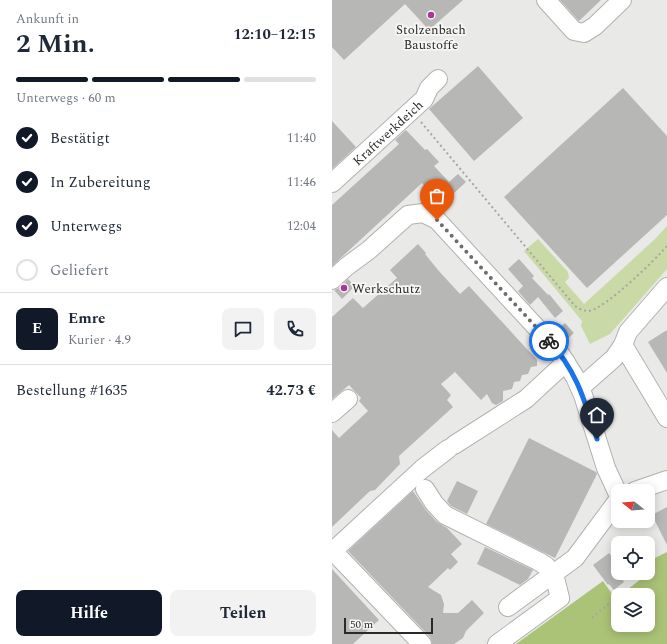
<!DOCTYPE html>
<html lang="de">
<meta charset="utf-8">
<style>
:root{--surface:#fff;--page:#f2f2f3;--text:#1f2937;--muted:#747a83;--line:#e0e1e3;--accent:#111827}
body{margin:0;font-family:Spectral,serif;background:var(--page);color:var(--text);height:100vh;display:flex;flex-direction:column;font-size:15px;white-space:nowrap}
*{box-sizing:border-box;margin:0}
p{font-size:13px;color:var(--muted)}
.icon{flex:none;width:22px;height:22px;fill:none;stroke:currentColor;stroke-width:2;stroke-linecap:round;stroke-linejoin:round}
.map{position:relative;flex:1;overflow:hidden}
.details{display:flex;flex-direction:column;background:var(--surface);width:332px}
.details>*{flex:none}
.needle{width:26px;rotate:287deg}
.buttons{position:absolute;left:279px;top:484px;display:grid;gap:8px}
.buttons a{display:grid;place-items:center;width:44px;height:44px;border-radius:8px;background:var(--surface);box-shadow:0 2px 10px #0003;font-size:20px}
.scale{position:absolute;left:12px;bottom:10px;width:89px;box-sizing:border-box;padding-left:4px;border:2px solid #2a2a29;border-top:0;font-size:11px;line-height:14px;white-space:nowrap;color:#2a2a29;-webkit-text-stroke:3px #f6f7f4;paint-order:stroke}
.pin{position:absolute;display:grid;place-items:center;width:34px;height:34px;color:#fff;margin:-41px -17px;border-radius:50% 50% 50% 0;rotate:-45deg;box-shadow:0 0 4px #0007}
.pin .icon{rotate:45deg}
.courier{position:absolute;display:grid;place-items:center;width:40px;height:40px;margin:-20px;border:3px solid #1a73e8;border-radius:50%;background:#fff;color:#222;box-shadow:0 1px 5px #0007}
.head em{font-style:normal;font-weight:700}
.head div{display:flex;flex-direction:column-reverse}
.head{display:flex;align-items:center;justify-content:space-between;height:68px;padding:0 16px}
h1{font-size:26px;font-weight:700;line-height:30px}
.bar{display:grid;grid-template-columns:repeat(4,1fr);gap:6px 4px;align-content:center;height:48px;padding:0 16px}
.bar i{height:5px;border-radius:3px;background:var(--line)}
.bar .active{background:var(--accent)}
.bar p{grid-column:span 4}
.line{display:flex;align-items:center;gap:10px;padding:0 16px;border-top:1px solid var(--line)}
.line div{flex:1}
.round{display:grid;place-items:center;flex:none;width:42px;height:42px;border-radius:8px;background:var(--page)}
ol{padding:0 16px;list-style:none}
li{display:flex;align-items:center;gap:12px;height:44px}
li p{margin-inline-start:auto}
li .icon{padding:4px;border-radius:50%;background:var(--accent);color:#fff;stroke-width:4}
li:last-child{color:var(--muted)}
li i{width:22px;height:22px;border:2px solid var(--line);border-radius:50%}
.button{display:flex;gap:8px;margin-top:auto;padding:8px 16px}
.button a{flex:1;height:46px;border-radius:8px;background:var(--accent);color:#fff;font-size:16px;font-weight:700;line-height:46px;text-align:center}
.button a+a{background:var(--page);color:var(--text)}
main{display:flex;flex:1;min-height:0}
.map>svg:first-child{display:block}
.green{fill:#c9daa7}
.water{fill:#abc376}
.building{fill:#b7b8b5}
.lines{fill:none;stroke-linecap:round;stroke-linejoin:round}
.minor-casing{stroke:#b1b2af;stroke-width:20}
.path{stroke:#a5a6a3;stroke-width:2;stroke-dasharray:2 3;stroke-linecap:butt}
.minor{stroke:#fff;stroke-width:18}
.done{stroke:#6d6d6c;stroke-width:4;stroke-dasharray:0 7.2}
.route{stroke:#1a73e8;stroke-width:5}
.poi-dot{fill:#a53898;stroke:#f6f7f4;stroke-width:1.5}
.labels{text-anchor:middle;stroke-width:3.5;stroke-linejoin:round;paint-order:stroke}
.poi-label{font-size:13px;fill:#2a2a29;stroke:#f6f7f4}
.street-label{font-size:13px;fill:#2a2a29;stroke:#f6f7f4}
</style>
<main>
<section class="details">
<div class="head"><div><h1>2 Min.</h1><p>Ankunft in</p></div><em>12:10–12:15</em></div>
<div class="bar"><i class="active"></i><i class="active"></i><i class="active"></i><i></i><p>Unterwegs · 60 m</p></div>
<ol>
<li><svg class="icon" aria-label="check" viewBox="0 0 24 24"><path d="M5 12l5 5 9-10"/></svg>Bestätigt<p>11:40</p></li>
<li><svg class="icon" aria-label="check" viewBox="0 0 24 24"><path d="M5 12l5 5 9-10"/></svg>In Zubereitung<p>11:46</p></li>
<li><svg class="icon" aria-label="check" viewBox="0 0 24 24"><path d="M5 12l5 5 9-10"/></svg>Unterwegs<p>12:04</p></li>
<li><i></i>Geliefert</li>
</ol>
<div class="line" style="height:72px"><b class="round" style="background:var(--accent);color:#fff">E</b><div><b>Emre</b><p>Kurier · 4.9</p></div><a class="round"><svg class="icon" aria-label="chat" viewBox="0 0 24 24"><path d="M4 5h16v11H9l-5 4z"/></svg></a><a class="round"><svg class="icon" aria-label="phone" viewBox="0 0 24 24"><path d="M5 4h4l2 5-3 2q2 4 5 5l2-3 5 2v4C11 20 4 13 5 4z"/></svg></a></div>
<div class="line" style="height:52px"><div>Bestellung #1635</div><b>42.73 €</b></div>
<div class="button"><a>Hilfe</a><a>Teilen</a></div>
</section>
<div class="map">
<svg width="335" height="644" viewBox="0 0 335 644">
<rect width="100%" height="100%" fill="#e9eae7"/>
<path class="green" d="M 335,226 L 335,269 L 278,334 L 258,344 L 249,326 L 250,321 L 192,251 L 206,239 L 236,272 L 237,278 L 233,282 L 252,304 L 322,240 Z"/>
<path class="water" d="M 335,552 L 335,644 L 184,644 L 271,581 L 283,598 L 286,596 L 286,625 L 316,625 L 316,595 L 288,595 L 313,576 L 316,573 L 321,559 Z"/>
<g class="building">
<path d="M 0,0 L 131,0 L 97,30 L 73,4 L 12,60 L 0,47 Z"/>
<path d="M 228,0 L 269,0 L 247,21 Z"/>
<path d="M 146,66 L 191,118 L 142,161 L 97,109 Z"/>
<path d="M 291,88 L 335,136 L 335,215 L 255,288 L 172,197 Z"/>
<path d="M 0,121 L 24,147 L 0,169 Z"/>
<path d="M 74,130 L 93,150 L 95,149 L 107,162 L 102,166 L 117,182 L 126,174 L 134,182 L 110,204 L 90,183 L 0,266 L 0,205 L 67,144 L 63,140 Z"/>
<path d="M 86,244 L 94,253 L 93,254 L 106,270 L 128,294 L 137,286 L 205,360 L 205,366 L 199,367 L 196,374 L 190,375 L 188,381 L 182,382 L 180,389 L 171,391 L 171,401 L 164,405 L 160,403 L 155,394 L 149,400 L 123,372 L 109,384 L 119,395 L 115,400 L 121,407 L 67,456 L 68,464 L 43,490 L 38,491 L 0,527 L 0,430 L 7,438 L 36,411 L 27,401 L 29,398 L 17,385 L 0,399 L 0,317 L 21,298 L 31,308 L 65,278 L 58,270 Z"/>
<path d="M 187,259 L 202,276 L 200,278 L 216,295 L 217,294 L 231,311 L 223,318 L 206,297 L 198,305 L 186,291 L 191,286 L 176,269 Z"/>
<path d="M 16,279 L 23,286 L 10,299 L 2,290 L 7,288 Z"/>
<path d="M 233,323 L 242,333 L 232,342 L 223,332 Z"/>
<path d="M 335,330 L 335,373 L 316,342 Z"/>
<path d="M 197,438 L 264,472 L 265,474 L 223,558 L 154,524 Z"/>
<path d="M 125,481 L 146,491 L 135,514 L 119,506 L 115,501 Z"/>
<path d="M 81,491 L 94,510 L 105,522 L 115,528 L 130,544 L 119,554 L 126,562 L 118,570 L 116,568 L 96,587 L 109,595 L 112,604 L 111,613 L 126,613 L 140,600 L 152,613 L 134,631 L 131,638 L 122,644 L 100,644 L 98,637 L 16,551 Z"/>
<path d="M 335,507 L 335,545 L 320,515 Z"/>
<path d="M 153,547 L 201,570 L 196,579 L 188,585 L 145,564 Z"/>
<path d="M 277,553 L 286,565 L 286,573 L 292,582 L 282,590 L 277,584 L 276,585 L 261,565 Z"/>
<path d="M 0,569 L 47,620 L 21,644 L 0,644 Z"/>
</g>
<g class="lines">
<g class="minor-casing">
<g id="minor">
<path d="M 214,0 L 242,31 L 252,33 L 263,26 L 290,0"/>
<path id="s1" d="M 0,183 L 92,99 L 97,88 L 106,79"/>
<path d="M 0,280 L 14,267 L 37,250 L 76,215 L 91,213 L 105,220 L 227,352 L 243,377 L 251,395 L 274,468 L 286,494"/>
<path d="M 291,345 L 335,418"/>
<path d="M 248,388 L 282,358 L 291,345 L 296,332 L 335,287"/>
<path d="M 0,413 L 16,399"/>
<path d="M 122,445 L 194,399 L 234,362"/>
<path d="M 93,489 L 102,503 L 113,515 L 206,561 L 214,566 L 222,574 L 228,598 L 165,644"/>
<path d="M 303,491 L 335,480"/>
<path d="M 0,550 L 90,644"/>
<path d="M 1,551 L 90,469 L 116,449"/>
<path d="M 176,607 L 243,558 L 286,500"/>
</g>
</g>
<g class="path">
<path d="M 89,122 L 243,306 C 247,309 252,311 257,311 C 274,308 323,260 335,246"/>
<path d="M 260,618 L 284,598"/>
</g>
<use href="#minor" class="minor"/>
</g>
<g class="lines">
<path class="done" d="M 105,220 L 217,341"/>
<path class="route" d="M 217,341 C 245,371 253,402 265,439"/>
</g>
<g class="poi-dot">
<circle cx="99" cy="15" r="4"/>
<circle cx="12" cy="288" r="4"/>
</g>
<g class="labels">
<g class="poi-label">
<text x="99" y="34">Stolzenbach<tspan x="99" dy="15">Baustoffe</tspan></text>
<text x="20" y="293" text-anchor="start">Werkschutz</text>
</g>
<g class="street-label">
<text dy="5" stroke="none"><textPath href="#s1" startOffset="75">Kraftwerkdeich</textPath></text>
</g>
</g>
</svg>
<div class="buttons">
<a><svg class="needle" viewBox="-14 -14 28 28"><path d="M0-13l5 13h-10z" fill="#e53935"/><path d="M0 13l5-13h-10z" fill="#747a83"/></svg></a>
<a><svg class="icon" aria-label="locate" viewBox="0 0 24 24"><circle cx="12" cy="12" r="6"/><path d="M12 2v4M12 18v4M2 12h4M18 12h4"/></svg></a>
<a><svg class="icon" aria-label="layers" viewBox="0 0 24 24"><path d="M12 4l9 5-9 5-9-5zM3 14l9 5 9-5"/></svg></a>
</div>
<div class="scale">50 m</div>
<div class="pin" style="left:105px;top:220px;background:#ea580c"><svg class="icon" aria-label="bag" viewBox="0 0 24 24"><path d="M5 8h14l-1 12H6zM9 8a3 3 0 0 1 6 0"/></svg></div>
<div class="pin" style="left:265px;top:439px;background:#1f2937"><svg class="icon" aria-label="home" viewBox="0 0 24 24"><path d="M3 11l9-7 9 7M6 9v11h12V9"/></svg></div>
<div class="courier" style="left:217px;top:341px"><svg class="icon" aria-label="bike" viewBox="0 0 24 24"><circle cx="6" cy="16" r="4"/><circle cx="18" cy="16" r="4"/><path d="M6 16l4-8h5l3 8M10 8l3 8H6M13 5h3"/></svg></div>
</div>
</main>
